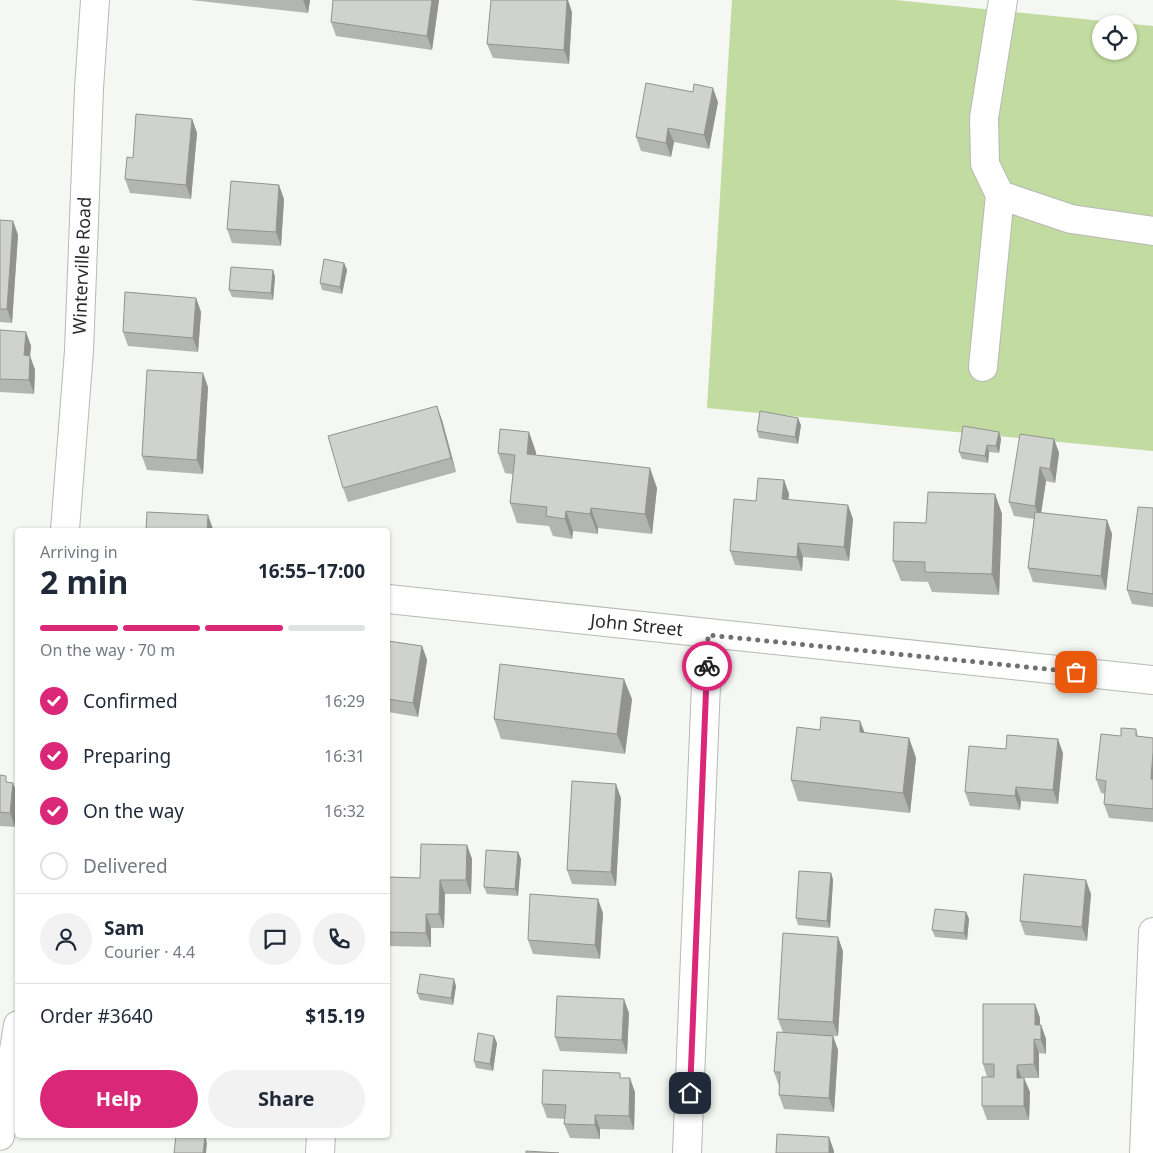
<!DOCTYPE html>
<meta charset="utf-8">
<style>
:root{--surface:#fff;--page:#f2f2f3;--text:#1f2937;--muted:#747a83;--line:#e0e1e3;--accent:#db2777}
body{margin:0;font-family:"Noto Sans",sans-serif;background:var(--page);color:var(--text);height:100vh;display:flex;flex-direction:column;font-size:19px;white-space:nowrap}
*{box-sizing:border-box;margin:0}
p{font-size:16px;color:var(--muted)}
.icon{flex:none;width:28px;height:28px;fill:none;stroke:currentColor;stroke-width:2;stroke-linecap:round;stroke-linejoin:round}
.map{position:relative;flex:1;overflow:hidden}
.drawer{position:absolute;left:15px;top:528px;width:375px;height:610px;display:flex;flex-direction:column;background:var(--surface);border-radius:5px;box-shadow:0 1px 4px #0004}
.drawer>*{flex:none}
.controls{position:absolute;left:1092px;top:15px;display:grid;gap:10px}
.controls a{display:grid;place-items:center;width:45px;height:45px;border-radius:50%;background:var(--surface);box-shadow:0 1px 4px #0004;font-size:25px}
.pin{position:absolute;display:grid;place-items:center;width:42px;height:42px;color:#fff;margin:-21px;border-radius:10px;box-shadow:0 2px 8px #0006}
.courier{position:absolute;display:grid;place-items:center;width:50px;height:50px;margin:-25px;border:4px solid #db2777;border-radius:50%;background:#fff;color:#222;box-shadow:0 1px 6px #0007}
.head em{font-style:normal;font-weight:700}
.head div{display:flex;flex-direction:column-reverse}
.head{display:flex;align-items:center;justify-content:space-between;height:85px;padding:0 25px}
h1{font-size:32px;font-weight:700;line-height:38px}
.bar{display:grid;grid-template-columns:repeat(4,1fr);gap:8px 5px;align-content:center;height:60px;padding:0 25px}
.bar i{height:6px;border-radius:4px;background:var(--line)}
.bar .on{background:var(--accent)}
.bar p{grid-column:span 4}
.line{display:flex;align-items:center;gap:12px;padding:0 25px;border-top:1px solid var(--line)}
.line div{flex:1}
.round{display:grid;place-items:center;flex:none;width:52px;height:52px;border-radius:26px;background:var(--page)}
ol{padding:0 25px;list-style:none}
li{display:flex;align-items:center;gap:15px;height:55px}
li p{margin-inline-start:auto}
li .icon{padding:5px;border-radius:50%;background:var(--accent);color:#fff;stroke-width:4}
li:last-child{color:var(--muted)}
li i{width:28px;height:28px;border:2px solid var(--line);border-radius:50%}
.action{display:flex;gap:10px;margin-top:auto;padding:10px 25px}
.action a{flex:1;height:58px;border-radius:30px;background:var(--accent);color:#fff;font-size:20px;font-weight:700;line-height:58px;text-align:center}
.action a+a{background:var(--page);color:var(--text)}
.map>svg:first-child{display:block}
.green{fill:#c1dba0;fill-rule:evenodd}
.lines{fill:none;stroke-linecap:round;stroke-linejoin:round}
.minor-casing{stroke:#b7b9b5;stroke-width:30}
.minor{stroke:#fff;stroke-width:28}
.wall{fill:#b3b5b0}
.shaded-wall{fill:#929390}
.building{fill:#d0d2cd;stroke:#929390}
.done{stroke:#70716f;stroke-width:5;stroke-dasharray:0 9}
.route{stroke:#db2777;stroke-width:6}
.labels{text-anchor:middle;stroke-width:4;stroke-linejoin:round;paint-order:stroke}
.street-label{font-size:18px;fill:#282928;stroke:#f5f7f2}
</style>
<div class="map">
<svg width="1153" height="1153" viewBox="0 0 1153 1153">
<rect width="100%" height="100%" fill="#f5f7f2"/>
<path class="green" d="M 732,0 L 895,0 L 1153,26 L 1153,451 L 707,408 ZM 1101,24 L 1129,24 L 1129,51 L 1101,51 Z"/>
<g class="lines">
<g class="minor-casing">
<g id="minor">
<path d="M 1000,195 L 985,164 L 984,118 L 1003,0"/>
<path d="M 983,367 L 1000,195 L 1071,219 L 1153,231"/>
<path id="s1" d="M 65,530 L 79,351 L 89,89 L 95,0"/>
<path id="s2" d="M 388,599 L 1153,680"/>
<path d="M 0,1136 L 18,1025"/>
<path d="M 320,1153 L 321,1135"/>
<path d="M 687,1153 L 708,635"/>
<path d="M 1144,1153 L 1153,932"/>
</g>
</g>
<use href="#minor" class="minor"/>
</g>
<g class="wall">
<path d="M 191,0 L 310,0 L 308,13 Z"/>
<path d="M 439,0 L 432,50 L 336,36 L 331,22 Z"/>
<path d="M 572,12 L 569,64 L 493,58 L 487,44 Z"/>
<path d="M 718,102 L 709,149 L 674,142 L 671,157 L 641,151 L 636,137 Z"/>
<path d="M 192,119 L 197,133 L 191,199 L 130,193 L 125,179 L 133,158 Z"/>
<path d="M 284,199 L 281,246 L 232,243 L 227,229 Z"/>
<path d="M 0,220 L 13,221 L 18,235 L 12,323 L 0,322 Z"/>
<path d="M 344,263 L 347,270 L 342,294 L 322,290 L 320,283 Z"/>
<path d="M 273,270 L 275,277 L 273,300 L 232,297 L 229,290 Z"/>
<path d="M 196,298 L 201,312 L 198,352 L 128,346 L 123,332 Z"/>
<path d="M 0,330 L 26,332 L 31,346 L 30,356 L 35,370 L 34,394 L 0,392 Z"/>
<path d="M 208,387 L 203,474 L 147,470 L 142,456 Z"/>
<path d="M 442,420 L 456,472 L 348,502 L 343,488 Z"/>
<path d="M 801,425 L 798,444 L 759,438 L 757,431 Z"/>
<path d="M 999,432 L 1001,439 L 999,453 L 989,452 L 988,463 L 962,459 L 959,452 Z"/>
<path d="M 1054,439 L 1059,453 L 1055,483 L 1046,481 L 1041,513 L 1107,520 L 1112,534 L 1106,590 L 1033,582 L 1028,568 L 1034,519 L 1014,516 L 1009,502 Z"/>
<path d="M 536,452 L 536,455 L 657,488 L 652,534 L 598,528 L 598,534 L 573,531 L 572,539 L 553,536 L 549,526 L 517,523 L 510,503 L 513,474 L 505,473 L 498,453 Z"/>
<path d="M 784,480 L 789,494 L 788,499 L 853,519 L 849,561 L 803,557 L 802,571 L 735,565 L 730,551 L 756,501 Z"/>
<path d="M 995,494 L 1002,514 L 999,595 L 932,592 L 928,582 L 901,581 L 893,561 L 926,523 Z"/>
<path d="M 1153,508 L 1153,607 L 1132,604 L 1127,590 Z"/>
<path d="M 388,641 L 422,646 L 427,660 L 418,717 L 388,712 Z"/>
<path d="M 632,699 L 625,754 L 501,739 L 494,719 Z"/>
<path d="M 1136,729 L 1138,736 L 1153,738 L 1153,822 L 1109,818 L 1104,804 L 1105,794 L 1101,793 L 1096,779 L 1121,736 Z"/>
<path d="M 820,730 L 865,733 L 909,738 L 916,758 L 910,813 L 798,801 L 791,780 Z"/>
<path d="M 1006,749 L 1063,753 L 1058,804 L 1021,801 L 1020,810 L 970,806 L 965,792 Z"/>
<path d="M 0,775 L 15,827 L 0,826 Z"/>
<path d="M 621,798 L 616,886 L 572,884 L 567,870 Z"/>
<path d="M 467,845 L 472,859 L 471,894 L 445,894 L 444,928 L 431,928 L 431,947 L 388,946 L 388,877 L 420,878 Z"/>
<path d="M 518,852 L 521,859 L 518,896 L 487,894 L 484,887 Z"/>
<path d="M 831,873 L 833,880 L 830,928 L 798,925 L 796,918 Z"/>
<path d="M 1091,894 L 1087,941 L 1025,935 L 1020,921 Z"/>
<path d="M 966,912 L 969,919 L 967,940 L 935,937 L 932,930 Z"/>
<path d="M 603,913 L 600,959 L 533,954 L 528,940 Z"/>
<path d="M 843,951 L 838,1036 L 833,1036 L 838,1050 L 834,1112 L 784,1109 L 779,1095 L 779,1086 L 774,1072 L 783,1033 L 778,1019 Z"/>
<path d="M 456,986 L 453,1005 L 420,1000 L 417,993 Z"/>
<path d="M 1035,1004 L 1040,1018 L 1040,1025 L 1041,1025 L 1046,1039 L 1046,1054 L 1039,1053 L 1039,1078 L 1024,1078 L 1030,1092 L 1029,1120 L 987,1120 L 982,1106 L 987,1077 L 983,1064 Z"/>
<path d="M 629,1013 L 627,1054 L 560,1051 L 555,1037 Z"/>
<path d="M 497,1043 L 493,1071 L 476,1068 L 474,1061 Z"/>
<path d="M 622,1078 L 635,1092 L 634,1130 L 600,1129 L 600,1139 L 570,1138 L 564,1124 L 565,1119 L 547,1118 L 542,1104 Z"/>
</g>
<g class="shaded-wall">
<path d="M 303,0 L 310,0 L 308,13 Z"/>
<path d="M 432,0 L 439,0 L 432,50 L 427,36 Z"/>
<path d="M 567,0 L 568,0 L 572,12 L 569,64 L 564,50 Z"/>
<path d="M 713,88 L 718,102 L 709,149 L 704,135 Z"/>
<path d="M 192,119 L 197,133 L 191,199 L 186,185 Z"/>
<path d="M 668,128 L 674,142 L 671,157 L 666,143 Z"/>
<path d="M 279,185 L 284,199 L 281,246 L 276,232 Z"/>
<path d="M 13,221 L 18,235 L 12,323 L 7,309 Z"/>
<path d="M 344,263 L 347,270 L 342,294 L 340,287 Z"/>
<path d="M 273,270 L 275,277 L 273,300 L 271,293 Z"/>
<path d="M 196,298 L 201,312 L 198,352 L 193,338 Z"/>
<path d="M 26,332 L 31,346 L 30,356 L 35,370 L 34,394 L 29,380 L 24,355 Z"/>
<path d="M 203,373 L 208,387 L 203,474 L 197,460 Z"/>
<path d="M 437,406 L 442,420 L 456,472 L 451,458 Z"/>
<path d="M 798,418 L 801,425 L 798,444 L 795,437 Z"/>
<path d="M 529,432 L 536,452 L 534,474 L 527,454 Z"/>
<path d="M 999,432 L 1001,439 L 999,453 L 996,446 Z"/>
<path d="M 1054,439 L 1059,453 L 1055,483 L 1050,469 Z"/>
<path d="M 987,445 L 989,452 L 988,463 L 985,456 Z"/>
<path d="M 1040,467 L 1046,481 L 1040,520 L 1035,506 Z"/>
<path d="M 650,468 L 657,488 L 652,534 L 645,514 Z"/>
<path d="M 784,480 L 789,494 L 787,513 L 782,499 Z"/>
<path d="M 995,494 L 1002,514 L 999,595 L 992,574 Z"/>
<path d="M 848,505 L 853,519 L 849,561 L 844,547 Z"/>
<path d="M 591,508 L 598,528 L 598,534 L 590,514 Z"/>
<path d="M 566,511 L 573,531 L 572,539 L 565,519 Z"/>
<path d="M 208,515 L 213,529 L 213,530 L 207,530 Z"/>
<path d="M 1107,520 L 1112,534 L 1106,590 L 1101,576 Z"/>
<path d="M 798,543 L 803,557 L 802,571 L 797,557 Z"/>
<path d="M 422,646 L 427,660 L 418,717 L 413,703 Z"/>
<path d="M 624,679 L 632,699 L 625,754 L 617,734 Z"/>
<path d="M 860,721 L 868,741 L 860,732 Z"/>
<path d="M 909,738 L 916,758 L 910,813 L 903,793 Z"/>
<path d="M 1058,739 L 1063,753 L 1058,804 L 1053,790 Z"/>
<path d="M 1153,752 L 1153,786 L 1151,779 Z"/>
<path d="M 13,783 L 18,796 L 15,827 L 10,813 Z"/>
<path d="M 616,784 L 621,798 L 616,886 L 611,872 Z"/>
<path d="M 1016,787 L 1021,801 L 1020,810 L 1015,796 Z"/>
<path d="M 467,845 L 472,859 L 471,894 L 466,880 Z"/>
<path d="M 518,852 L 521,859 L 518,896 L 515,889 Z"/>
<path d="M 831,873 L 833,880 L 830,928 L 827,921 Z"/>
<path d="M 440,880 L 445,894 L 444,928 L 439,914 Z"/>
<path d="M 1086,880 L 1091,894 L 1087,941 L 1082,927 Z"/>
<path d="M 598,899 L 603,913 L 600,959 L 595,945 Z"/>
<path d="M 966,912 L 969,919 L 967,940 L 964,933 Z"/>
<path d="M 426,914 L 431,928 L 431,947 L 426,933 Z"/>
<path d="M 838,937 L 843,951 L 838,1036 L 833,1022 Z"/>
<path d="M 454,979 L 456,986 L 453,1005 L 451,998 Z"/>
<path d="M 624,999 L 629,1013 L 627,1054 L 622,1040 Z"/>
<path d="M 1035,1004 L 1040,1018 L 1040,1039 L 1035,1025 Z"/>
<path d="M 1041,1025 L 1046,1039 L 1046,1054 L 1041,1040 Z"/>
<path d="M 494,1036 L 497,1043 L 493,1071 L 490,1064 Z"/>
<path d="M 833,1036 L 838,1050 L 834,1112 L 829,1098 Z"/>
<path d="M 1034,1039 L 1039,1053 L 1039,1078 L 1034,1064 Z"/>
<path d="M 1017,1065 L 1022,1079 L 1017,1078 Z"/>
<path d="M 630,1078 L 635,1092 L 634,1130 L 629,1116 Z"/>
<path d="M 1024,1078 L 1030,1092 L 1029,1120 L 1024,1106 Z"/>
<path d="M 595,1115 L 600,1129 L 600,1139 L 595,1125 Z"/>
<path d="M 205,1136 L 207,1143 L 206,1153 L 203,1153 Z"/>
<path d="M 829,1137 L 834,1151 L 834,1153 L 829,1153 Z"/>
</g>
<g class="building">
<path d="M 333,0 L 432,0 L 427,36 L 331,22 Z"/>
<path d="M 491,0 L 567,0 L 564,50 L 487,44 Z"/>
<path d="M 646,83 L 693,92 L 694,84 L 713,88 L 704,135 L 668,128 L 666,143 L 636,137 Z"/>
<path d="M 136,114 L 192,119 L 186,185 L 125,179 L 127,157 L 133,158 Z"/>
<path d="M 231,181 L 279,185 L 276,232 L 227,229 Z"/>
<path d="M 0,220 L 13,221 L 7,309 L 0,309 Z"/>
<path d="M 324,259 L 344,263 L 340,287 L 320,283 Z"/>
<path d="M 231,267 L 273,270 L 271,293 L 229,290 Z"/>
<path d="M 125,292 L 196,298 L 193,338 L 123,332 Z"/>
<path d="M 0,330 L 26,332 L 24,355 L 30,356 L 29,380 L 0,379 Z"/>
<path d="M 147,370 L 203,373 L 197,460 L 142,456 Z"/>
<path d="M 437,406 L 451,458 L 343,488 L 328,436 Z"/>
<path d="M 760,411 L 798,418 L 795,437 L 757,431 Z"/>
<path d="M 963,426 L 999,432 L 996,446 L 987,445 L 985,456 L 959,452 Z"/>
<path d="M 500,429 L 529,432 L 527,454 L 650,468 L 645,514 L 591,508 L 590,514 L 566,511 L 565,519 L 546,516 L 547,507 L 510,503 L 515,455 L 498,453 Z"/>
<path d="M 1020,434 L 1054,439 L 1050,469 L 1040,467 L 1035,506 L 1009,502 Z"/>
<path d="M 758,478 L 784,480 L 782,499 L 848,505 L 844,547 L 798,543 L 797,557 L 730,551 L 734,499 L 756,501 Z"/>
<path d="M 928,492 L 995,494 L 992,574 L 925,572 L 925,562 L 893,561 L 894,522 L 926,523 Z"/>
<path d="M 1138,507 L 1153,508 L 1153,594 L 1127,590 Z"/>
<path d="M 147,512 L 208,515 L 207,530 L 146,530 Z"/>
<path d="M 1035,512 L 1107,520 L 1101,576 L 1028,568 Z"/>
<path d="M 388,641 L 422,646 L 413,703 L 388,699 Z"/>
<path d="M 500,664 L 624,679 L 617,734 L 494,719 Z"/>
<path d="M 821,717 L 860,721 L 860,732 L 909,738 L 903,793 L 791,780 L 797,727 L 820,730 Z"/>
<path d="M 1121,728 L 1136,729 L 1136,736 L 1153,738 L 1153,752 L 1151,779 L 1153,779 L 1153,809 L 1104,804 L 1106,781 L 1096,779 L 1101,734 L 1121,736 Z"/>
<path d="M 1007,735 L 1058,739 L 1053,790 L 1016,787 L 1015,796 L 965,792 L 969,746 L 1006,749 Z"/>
<path d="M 0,775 L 6,776 L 6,782 L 13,783 L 10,813 L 0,812 Z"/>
<path d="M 572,781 L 616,784 L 611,872 L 567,870 Z"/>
<path d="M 421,844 L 467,845 L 466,880 L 440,880 L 439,914 L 426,914 L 426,933 L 388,932 L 388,877 L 420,878 Z"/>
<path d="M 486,850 L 518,852 L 515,889 L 484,887 Z"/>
<path d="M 799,871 L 831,873 L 827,921 L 796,918 Z"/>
<path d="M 1024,874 L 1086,880 L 1082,927 L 1020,921 Z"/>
<path d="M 530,894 L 598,899 L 595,945 L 528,940 Z"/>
<path d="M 935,909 L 966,912 L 964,933 L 932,930 Z"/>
<path d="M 783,933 L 838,937 L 833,1022 L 778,1019 Z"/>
<path d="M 420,974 L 454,979 L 451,998 L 417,993 Z"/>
<path d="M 557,996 L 624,999 L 622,1040 L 555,1037 Z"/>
<path d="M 983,1004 L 1035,1004 L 1035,1025 L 1041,1025 L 1041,1040 L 1034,1039 L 1034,1064 L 1017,1065 L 1017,1078 L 1024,1078 L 1024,1106 L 982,1106 L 982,1077 L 994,1077 L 994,1064 L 983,1064 Z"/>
<path d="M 777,1032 L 833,1036 L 829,1098 L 779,1095 L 780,1072 L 774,1072 Z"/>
<path d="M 478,1033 L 494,1036 L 490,1064 L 474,1061 Z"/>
<path d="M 543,1070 L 620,1073 L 620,1078 L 630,1078 L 629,1116 L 595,1115 L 595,1125 L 564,1124 L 566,1105 L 542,1104 Z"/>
<path d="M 777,1134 L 829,1137 L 829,1153 L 776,1153 Z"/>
<path d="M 176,1135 L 205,1136 L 203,1153 L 174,1153 Z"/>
<path d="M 526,1151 L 559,1153 L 526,1153 Z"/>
</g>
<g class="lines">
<path class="done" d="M 707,666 L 708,635 L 1076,672"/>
<path class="route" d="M 690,1093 L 707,666"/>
</g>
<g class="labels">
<g class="street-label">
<text dy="6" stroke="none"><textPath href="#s1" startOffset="265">Winterville Road</textPath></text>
<text dy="6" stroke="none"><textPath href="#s2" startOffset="250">John Street</textPath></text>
</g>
</g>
</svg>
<div class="controls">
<a><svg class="icon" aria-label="locate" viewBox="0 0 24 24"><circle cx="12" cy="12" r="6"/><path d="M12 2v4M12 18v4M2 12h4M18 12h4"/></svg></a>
</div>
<div class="pin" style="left:1076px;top:672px;background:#ea580c"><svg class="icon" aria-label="bag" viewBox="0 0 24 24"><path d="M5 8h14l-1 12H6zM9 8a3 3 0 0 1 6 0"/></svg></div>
<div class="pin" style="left:690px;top:1093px;background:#1f2937"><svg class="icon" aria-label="home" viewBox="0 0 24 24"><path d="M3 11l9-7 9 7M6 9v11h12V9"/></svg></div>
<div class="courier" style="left:707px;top:666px"><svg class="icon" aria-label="bike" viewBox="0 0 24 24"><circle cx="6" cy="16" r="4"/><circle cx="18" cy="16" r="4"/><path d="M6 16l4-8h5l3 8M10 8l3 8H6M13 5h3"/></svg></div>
<section class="drawer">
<div class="head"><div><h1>2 min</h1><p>Arriving in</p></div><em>16:55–17:00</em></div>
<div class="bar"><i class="on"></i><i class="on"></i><i class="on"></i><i></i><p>On the way · 70 m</p></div>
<ol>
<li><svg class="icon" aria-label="check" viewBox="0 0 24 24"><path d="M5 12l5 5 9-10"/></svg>Confirmed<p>16:29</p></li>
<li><svg class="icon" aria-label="check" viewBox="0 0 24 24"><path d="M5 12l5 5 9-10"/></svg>Preparing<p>16:31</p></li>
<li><svg class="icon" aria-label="check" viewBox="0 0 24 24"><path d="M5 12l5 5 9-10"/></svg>On the way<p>16:32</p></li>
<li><i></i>Delivered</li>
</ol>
<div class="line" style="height:90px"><a class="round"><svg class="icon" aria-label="person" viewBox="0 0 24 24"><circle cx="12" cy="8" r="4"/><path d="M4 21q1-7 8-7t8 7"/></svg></a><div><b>Sam</b><p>Courier · 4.4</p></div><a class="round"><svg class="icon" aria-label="chat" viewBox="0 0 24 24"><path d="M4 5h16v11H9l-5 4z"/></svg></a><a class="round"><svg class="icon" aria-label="phone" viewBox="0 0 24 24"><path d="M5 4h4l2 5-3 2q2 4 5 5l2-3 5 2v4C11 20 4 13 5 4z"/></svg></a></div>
<div class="line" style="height:65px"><div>Order #3640</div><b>$15.19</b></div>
<div class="action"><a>Help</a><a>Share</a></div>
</section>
</div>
